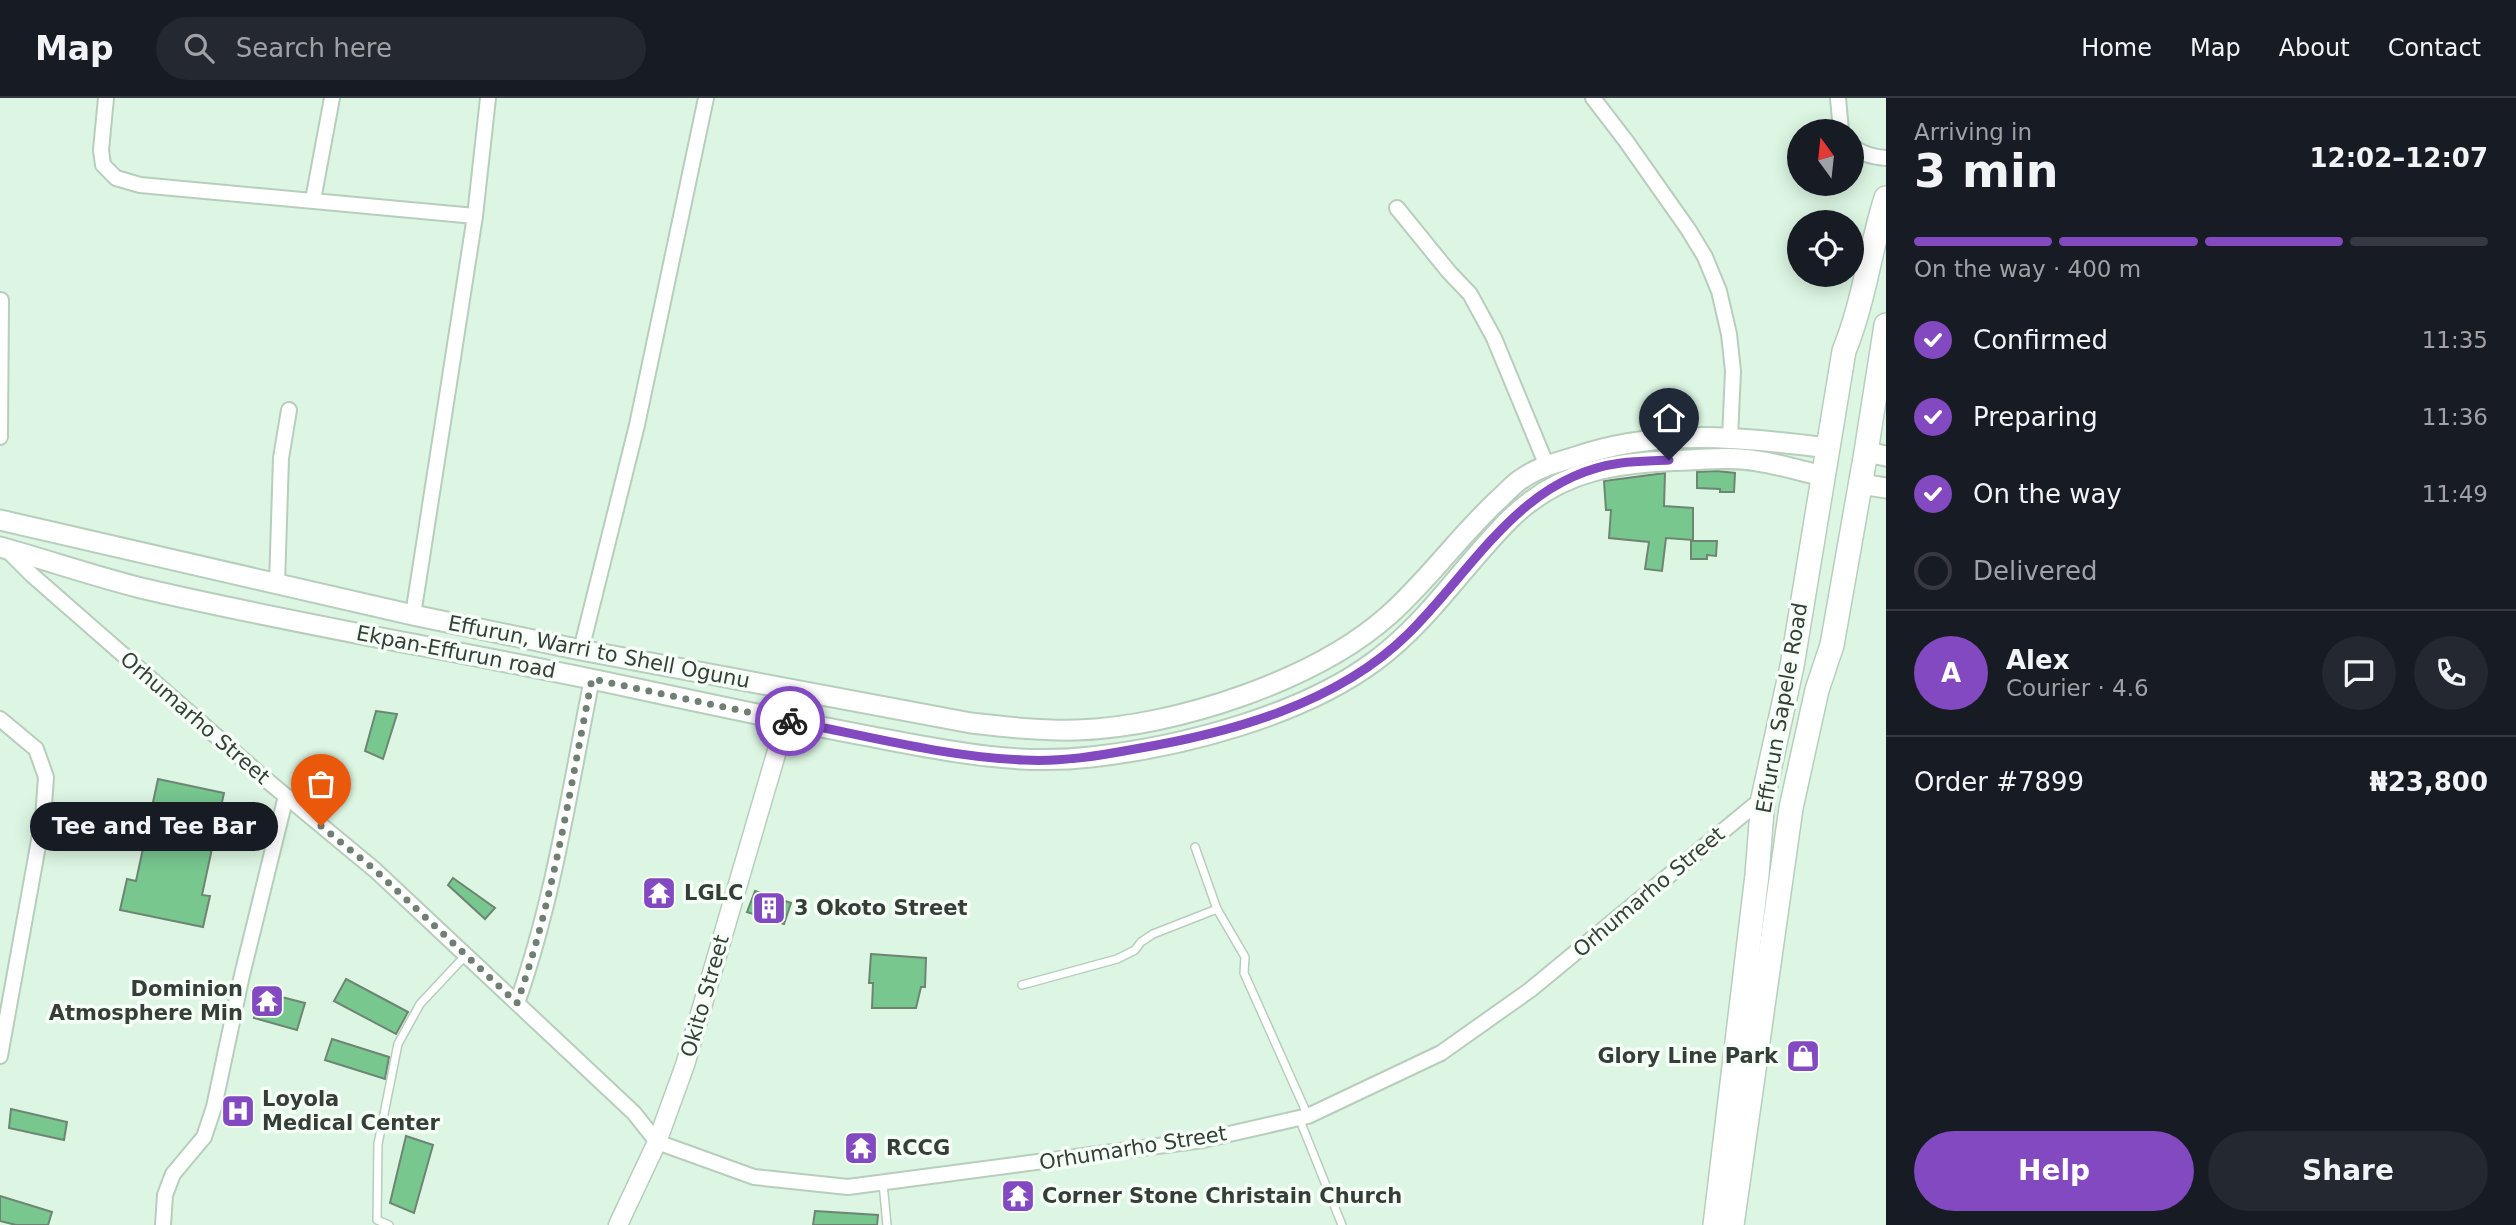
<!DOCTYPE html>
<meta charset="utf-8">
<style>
:root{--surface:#171b24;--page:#242831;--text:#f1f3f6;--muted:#9ea1a6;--line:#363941;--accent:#8249c0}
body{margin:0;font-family:"DejaVu Sans",sans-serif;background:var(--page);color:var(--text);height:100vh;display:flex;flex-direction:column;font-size:26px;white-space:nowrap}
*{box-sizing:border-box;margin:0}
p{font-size:23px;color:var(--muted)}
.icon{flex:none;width:38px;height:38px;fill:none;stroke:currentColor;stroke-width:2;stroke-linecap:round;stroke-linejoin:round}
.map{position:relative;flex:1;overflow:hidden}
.side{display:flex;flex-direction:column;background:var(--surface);width:630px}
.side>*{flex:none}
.needle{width:46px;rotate:345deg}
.buttons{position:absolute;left:1787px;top:21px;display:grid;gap:14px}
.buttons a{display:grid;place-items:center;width:77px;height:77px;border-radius:50%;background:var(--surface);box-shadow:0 4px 18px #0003;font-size:35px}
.pin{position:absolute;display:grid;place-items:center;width:60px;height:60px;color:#fff;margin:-72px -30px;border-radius:50% 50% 50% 0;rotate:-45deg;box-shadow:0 0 7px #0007}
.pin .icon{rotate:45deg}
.courier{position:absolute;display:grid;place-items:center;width:70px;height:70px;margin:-35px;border:5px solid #8249c0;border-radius:50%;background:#fff;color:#222;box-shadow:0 2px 9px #0007}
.bubble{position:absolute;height:49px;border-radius:24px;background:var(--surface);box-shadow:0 4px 18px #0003;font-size:23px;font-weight:800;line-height:49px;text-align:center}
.head em{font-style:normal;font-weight:800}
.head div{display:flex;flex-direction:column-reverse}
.head{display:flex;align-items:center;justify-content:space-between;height:119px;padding:0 28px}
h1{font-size:46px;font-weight:800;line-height:52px}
.bar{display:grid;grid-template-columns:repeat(4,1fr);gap:10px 7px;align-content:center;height:84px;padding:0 28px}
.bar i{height:9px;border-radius:5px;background:var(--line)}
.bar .on{background:var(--accent)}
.bar p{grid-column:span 4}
.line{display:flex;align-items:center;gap:18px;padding:0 28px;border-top:2px solid var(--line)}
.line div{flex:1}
.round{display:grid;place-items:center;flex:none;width:74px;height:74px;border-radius:37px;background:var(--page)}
ol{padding:0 28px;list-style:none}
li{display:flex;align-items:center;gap:21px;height:77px}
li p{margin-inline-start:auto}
li .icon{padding:7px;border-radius:50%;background:var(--accent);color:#fff;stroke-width:4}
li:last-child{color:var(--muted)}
li i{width:38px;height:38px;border:4px solid var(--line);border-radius:50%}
.action{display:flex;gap:14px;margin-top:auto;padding:14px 28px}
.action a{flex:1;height:80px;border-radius:42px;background:var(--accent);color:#fff;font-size:28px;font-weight:800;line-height:80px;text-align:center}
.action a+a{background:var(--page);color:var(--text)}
header{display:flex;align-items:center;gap:42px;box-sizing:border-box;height:98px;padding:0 35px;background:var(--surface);border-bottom:2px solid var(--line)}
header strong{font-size:33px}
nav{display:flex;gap:38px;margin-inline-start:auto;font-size:24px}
.search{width:490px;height:63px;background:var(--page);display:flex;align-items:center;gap:18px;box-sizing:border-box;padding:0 24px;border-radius:38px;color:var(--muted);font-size:26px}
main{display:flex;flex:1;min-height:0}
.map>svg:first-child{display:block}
.building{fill:#77c78f;stroke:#6e8574;stroke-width:2}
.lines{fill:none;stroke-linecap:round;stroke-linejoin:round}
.service-casing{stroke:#b6cebb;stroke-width:10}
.minor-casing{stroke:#b6cebb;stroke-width:18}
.tertiary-casing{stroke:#b6cebb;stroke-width:21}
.secondary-casing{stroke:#b6cebb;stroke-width:23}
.trunk-casing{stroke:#b6cebb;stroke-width:26}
.service{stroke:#fff;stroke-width:7}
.minor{stroke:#fff;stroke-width:14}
.tertiary{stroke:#fff;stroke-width:18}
.secondary{stroke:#fff;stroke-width:19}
.trunk{stroke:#fff;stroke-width:23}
.done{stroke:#707f74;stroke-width:7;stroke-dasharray:0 12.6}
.route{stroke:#8249c0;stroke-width:9}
.labels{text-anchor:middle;stroke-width:7;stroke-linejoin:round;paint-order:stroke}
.street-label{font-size:21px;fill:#353f38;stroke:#f5fff7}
.poi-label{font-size:21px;font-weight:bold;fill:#353f38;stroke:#f5fff7;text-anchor:start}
</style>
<header>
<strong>Map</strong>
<div class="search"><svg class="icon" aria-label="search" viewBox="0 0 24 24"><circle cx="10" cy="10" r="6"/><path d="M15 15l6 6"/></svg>Search here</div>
<nav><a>Home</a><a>Map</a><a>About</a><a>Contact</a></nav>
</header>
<main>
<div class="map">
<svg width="1886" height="1127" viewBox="0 0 1886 1127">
<rect width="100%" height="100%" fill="#ddf6e3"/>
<g class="building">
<path d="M 1717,373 L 1735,375 L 1734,394 L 1720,394 L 1720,391 L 1697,390 L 1697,374 Z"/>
<path d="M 1665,375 L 1664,408 L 1693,410 L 1693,442 L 1666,440 L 1662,473 L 1645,471 L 1649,444 L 1609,440 L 1611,412 L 1606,412 L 1604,383 Z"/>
<path d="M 1691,443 L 1717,443 L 1716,458 L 1707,457 L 1707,461 L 1691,461 Z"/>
<path d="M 376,613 L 397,616 L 383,661 L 365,653 Z"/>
<path d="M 158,681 L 224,695 L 202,797 L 210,798 L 203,829 L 120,812 L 127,781 L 136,783 Z"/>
<path d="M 453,780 L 495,810 L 485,821 L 448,787 Z"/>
<path d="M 755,793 L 791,805 L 784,826 L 747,814 Z"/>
<path d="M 871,856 L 926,860 L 925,889 L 921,889 L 916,910 L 872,910 L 873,885 L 869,885 Z"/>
<path d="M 346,881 L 408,914 L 396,936 L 334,903 Z"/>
<path d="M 262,894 L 305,905 L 297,932 L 254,920 Z"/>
<path d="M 332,941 L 389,959 L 385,981 L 325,962 Z"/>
<path d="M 11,1011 L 67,1024 L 64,1042 L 9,1030 Z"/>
<path d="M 406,1038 L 433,1047 L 414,1115 L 390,1105 Z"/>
<path d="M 0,1098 L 52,1114 L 48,1127 L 16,1127 L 0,1123 Z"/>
<path d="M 815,1113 L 878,1117 L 877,1127 L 813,1127 Z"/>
</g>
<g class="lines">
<g class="service-casing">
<g id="service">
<path d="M 1195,749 L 1217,811 L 1245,859 L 1244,875 L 1308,1018"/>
<path d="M 1022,887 L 1117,861 L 1135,852 L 1141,844 L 1153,836 L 1217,811"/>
<path d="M 1299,1020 L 1342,1127"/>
<path d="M 883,1085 L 887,1127"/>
<path d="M 389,1127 L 377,1122 L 378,1046 L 398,946 L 420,906 L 466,857"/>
</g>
</g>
<g class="minor-casing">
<g id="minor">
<path d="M 106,0 L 101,52 L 103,67 L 116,80 L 140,87 L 475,118"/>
<path d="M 1593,0 L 1626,43 L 1688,131 L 1705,159 L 1719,193 L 1729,236 L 1733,273 L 1730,340"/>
<path d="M 1838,0 L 1841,33"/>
<path d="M 1852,47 C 1860,56 1874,59 1886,60"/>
<path d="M 313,102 L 332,0"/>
<path d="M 1397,110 L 1449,174 L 1470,196 L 1494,240 L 1547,368"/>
<path d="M 0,339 L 1,202"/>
<path d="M 7,452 L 32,477 L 264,680 L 375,772 L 634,1015 L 657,1044 L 754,1079 L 848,1089 L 1203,1042 L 1308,1018 L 1441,955 L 1530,892 L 1763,700"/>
<path d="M 277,486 L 281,360 L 289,312"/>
<path d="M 413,517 L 475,118 L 488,0"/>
<path d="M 581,552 L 637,327 L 706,0"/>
<path d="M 0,621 L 36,651 L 46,679 L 43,720 L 0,958"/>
<path d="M 517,905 C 554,801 570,689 592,581"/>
<path d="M 163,1127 L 165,1097 L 173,1076 L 204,1039 L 214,1009 L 242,877 L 286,698"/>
</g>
</g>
<g class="tertiary-casing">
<path id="tertiary" d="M 618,1127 L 657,1044 L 685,967 L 786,622"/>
</g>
<g class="secondary-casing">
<g id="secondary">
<path d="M 1866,354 L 1886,358"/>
<path d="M 1861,386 L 1886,390"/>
<path d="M 0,422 L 413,517 L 581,552 L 971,625 C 1006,629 1042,633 1077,632 C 1175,629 1317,582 1390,516 C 1429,481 1460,437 1499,401 C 1507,394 1514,385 1523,380 C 1537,370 1555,365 1572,360 C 1656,330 1741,339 1828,350"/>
<path d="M 0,449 C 47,462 93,478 141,490 C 302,528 467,554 629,589 C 708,606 788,623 868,638 C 942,652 1015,668 1091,659 C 1181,649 1301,618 1375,563 C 1428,524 1463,468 1509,422 C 1561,370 1620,364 1689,362 C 1711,361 1734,359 1757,363 C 1779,366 1801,373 1823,378"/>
</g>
</g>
<g class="trunk-casing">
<g id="trunk">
<path d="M 1715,1127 L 1757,777 L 1763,700 L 1792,568 L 1844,253 C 1864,204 1870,151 1886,100"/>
<path d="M 1732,1127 L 1791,710 L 1817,592 L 1832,547 L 1866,354 L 1886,227"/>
</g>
</g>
<use href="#service" class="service"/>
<use href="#minor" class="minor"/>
<use href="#tertiary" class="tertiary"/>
<use href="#secondary" class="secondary"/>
<use href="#trunk" class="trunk"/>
</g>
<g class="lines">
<path class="done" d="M 321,728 L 375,772 L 517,905 C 554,801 570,689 592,581 L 790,623"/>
<path class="route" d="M 790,623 C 867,638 946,659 1024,662 C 1061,664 1098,658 1135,651 C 1230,635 1337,606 1408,536 C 1474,471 1521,378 1621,365 C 1637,363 1653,363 1669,362"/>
</g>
<defs>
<g id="temple-square" transform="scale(1.75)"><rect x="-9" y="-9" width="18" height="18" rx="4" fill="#8249c0" stroke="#f5fff7"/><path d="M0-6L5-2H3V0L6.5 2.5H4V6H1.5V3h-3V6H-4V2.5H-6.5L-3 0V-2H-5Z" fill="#fff"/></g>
<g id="building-square" transform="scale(1.75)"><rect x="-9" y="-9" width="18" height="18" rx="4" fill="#8249c0" stroke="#f5fff7"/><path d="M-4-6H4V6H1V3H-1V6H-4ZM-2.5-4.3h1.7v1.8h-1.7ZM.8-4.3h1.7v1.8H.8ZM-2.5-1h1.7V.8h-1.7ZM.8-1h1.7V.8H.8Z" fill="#fff"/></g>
<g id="shop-square" transform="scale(1.75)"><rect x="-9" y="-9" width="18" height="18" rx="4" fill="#8249c0" stroke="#f5fff7"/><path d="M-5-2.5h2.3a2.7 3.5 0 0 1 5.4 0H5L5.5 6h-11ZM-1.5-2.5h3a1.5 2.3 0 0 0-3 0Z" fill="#fff"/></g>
<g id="hospital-square" transform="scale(1.75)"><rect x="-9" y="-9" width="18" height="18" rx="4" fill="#8249c0" stroke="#f5fff7"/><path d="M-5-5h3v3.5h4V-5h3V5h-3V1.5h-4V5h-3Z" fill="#fff"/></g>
</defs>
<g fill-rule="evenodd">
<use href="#temple-square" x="659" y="795"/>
<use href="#building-square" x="769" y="810"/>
<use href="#temple-square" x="267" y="903"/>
<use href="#shop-square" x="1803" y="958"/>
<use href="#hospital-square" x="238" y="1013"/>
<use href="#temple-square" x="861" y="1050"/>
<use href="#temple-square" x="1018" y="1098"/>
</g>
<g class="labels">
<g class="street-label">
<text transform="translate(456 554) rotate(11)" y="7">Ekpan-Effurun road</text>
<text transform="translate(599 554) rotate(11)" y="7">Effurun, Warri to Shell Ogunu</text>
<text transform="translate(1782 610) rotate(-80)" y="7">Effurun Sapele Road</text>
<text transform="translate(195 620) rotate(41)" y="7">Orhumarho Street</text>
<text transform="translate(1649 794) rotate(-40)" y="7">Orhumarho Street</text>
<text transform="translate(705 898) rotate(-74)" y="7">Okito Street</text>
<text transform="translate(1133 1050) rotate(-9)" y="7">Orhumarho Street</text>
</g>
<g class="poi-label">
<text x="684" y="802">LGLC</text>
<text x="794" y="817">3 Okoto Street</text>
<text x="243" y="898" text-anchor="end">Dominion<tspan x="243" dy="24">Atmosphere Min</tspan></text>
<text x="1778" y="965" text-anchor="end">Glory Line Park</text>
<text x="262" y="1008">Loyola<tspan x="262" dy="24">Medical Center</tspan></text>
<text x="886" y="1057">RCCG</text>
<text x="1042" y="1105">Corner Stone Christain Church</text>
</g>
</g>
</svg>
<div class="buttons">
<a><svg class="needle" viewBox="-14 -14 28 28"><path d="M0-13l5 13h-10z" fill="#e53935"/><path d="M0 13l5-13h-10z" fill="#9ea1a6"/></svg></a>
<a><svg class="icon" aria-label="locate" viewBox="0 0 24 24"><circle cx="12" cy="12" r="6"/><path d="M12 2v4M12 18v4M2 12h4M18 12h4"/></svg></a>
</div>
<div class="pin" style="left:321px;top:728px;background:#ea580c"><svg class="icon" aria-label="bag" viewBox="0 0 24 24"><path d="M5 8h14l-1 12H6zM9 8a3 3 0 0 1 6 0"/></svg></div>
<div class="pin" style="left:1669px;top:362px;background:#1f2937"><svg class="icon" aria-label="home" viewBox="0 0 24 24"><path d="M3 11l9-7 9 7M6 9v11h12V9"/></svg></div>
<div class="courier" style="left:790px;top:623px"><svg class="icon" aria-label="bike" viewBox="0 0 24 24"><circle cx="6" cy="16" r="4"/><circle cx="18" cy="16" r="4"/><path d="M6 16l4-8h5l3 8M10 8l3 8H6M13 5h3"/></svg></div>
<div class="bubble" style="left:30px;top:704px;width:248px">Tee and Tee Bar</div>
</div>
<section class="side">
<div class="head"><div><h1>3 min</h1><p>Arriving in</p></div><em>12:02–12:07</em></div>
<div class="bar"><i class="on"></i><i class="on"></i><i class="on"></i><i></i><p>On the way · 400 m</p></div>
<ol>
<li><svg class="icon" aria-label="check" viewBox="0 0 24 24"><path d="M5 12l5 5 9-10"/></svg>Confirmed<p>11:35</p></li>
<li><svg class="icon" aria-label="check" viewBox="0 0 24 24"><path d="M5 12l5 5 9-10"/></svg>Preparing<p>11:36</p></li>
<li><svg class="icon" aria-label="check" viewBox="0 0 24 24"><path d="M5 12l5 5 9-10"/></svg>On the way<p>11:49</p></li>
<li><i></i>Delivered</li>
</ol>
<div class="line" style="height:126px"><b class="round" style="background:var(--accent);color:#fff">A</b><div><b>Alex</b><p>Courier · 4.6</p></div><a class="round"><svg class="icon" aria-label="chat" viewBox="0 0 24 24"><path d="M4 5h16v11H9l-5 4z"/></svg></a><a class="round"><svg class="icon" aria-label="phone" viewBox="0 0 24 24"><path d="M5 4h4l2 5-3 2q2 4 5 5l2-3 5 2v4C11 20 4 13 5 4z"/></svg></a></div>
<div class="line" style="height:91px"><div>Order #7899</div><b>₦23,800</b></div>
<div class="action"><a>Help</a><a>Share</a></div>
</section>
</main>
